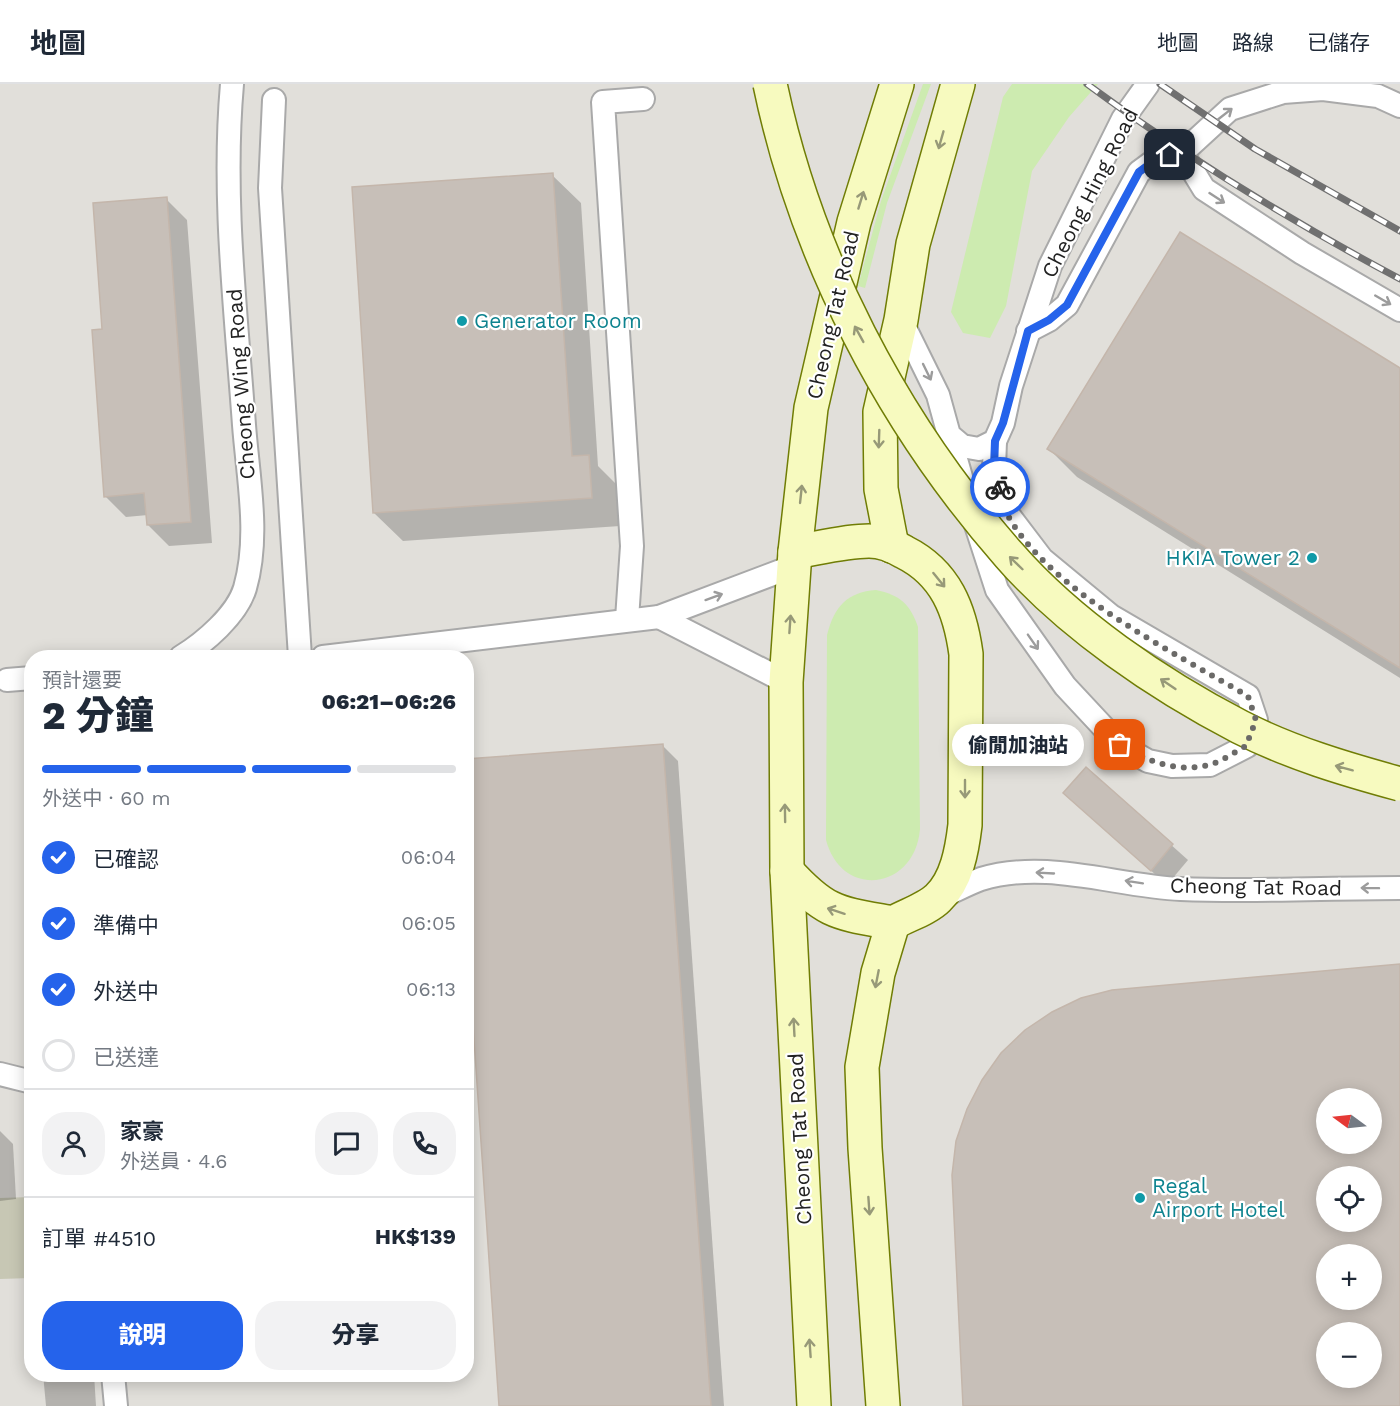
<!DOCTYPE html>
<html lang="zh-TW">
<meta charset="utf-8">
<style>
:root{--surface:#fff;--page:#f2f2f3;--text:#1f2937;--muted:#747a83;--line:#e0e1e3;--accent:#2563eb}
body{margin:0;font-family:"Work Sans","Noto Sans TC",sans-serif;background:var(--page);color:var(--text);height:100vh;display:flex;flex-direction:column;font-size:22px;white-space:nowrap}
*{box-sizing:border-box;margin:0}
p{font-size:20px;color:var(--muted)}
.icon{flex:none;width:33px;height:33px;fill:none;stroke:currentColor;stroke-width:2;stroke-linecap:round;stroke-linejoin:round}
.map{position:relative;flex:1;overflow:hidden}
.sheet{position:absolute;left:24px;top:566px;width:450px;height:732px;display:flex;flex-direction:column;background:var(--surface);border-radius:24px;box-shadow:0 3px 15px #0003}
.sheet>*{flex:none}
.needle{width:39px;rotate:285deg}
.buttons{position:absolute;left:1316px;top:1004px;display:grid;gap:12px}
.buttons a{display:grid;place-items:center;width:66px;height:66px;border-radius:50%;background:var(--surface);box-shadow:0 3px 15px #0003;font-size:30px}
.pin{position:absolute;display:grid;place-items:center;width:51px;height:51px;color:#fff;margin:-26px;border-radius:12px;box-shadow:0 3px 9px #0006}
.courier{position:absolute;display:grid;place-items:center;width:60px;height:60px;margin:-30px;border:4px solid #2563eb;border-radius:50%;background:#fff;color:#222;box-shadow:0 2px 8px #0007}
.bubble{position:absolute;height:42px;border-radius:21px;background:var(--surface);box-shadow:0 3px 15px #0003;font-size:20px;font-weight:800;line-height:42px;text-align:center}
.summary em{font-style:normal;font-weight:800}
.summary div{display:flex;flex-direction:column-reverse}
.summary{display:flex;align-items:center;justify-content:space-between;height:102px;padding:0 18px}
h1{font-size:39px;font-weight:800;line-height:45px}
.bar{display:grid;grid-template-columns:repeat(4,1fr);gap:9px 6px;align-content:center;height:72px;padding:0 18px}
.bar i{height:8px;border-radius:4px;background:var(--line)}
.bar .on{background:var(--accent)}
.bar p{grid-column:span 4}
.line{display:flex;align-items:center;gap:15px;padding:0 18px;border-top:2px solid var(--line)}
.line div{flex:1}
.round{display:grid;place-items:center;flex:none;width:63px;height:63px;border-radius:24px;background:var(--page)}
ol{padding:0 18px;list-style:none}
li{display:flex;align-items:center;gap:18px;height:66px}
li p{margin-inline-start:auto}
li .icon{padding:6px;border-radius:50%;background:var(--accent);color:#fff;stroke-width:4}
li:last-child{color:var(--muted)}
li i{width:33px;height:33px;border:3px solid var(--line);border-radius:50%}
.button{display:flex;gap:12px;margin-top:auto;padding:12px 18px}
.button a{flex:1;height:69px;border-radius:24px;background:var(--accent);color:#fff;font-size:24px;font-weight:800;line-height:69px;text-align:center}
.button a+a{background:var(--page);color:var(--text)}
header{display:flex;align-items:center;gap:36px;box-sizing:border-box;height:84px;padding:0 30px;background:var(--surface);border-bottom:2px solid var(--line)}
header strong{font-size:28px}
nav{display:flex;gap:33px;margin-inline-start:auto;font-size:21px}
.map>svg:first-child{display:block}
.airport{fill:#e1dfda;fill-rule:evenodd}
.construction{fill:#c7c7b4}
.grass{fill:#cdebb0}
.shadow{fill:#0003}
.building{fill:#c7bfb8;stroke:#c4b6ab;stroke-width:1.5;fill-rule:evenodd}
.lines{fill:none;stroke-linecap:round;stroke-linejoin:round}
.lane-casing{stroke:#a9a9a9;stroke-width:26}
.secondary-casing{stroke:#707d05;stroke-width:36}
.lane{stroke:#fff;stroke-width:22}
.secondary{stroke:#f7fabf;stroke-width:33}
.rail-casing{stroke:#707070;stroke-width:7}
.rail{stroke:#fff;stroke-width:4.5;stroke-dasharray:14;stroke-linecap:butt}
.secondary-bridge-casing{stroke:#707d05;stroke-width:36;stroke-linecap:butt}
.secondary-bridge{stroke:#f7fabf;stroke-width:33}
.oneway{stroke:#9c9c9c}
.oneway2{stroke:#979978}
.done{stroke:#6b6a68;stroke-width:6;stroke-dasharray:0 10.8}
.route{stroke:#2563eb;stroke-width:8}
.culture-dot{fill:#0f9aa8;stroke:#fff;stroke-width:2}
.labels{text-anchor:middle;stroke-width:4.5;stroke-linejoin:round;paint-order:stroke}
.street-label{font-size:21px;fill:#222;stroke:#fff}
.culture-label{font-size:21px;fill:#0d838f;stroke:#fff;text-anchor:start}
</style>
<header>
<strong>地圖</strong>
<nav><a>地圖</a><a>路線</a><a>已儲存</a></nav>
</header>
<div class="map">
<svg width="1400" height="1322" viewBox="0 0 1400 1322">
<rect width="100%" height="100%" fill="#f2efe9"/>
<path class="airport" d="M 0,0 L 1400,0 L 1400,1322 L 0,1322 ZM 32,573 L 466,573 L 466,1290 L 32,1290 ZM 1326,1014 L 1371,1014 L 1371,1059 L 1326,1059 ZM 1326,1092 L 1371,1092 L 1371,1137 L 1326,1137 ZM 1326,1170 L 1371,1170 L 1371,1215 L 1326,1215 ZM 1326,1248 L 1371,1248 L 1371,1293 L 1326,1293 Z"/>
<path class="construction" d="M 31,1113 L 31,1194 L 0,1195 L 0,1114 Z"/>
<g class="grass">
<path d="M 923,0 L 931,0 L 887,119 L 865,204 L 858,202 L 881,117 Z"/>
<path d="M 1012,0 L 1098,0 L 1069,33 L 1032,87 L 1006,222 L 990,254 L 963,249 L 951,228 L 1003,13 Z"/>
<path d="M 876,506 C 900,511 910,520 918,543 L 920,745 C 915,806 842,816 826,756 L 827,551 C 834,523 847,508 876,506 Z"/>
</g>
<g class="shadow">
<path d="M 552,91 L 581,119 L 598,382 L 617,401 L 620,442 L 403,457 L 374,429 Z"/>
<path d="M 166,115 L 187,136 L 212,459 L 169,462 L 148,441 L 148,431 L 126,433 L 105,412 L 104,246 Z"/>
<path d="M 1400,286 L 1400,594 L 1077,393 L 1049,365 Z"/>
<path d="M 663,662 L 678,677 L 724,1322 L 501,1322 Z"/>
<path d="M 1086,685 L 1188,776 L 1167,801 L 1065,709 Z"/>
<path d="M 0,1047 L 13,1060 L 16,1115 L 0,1117 Z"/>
<path d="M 43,1290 L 94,1290 L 96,1322 L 46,1322 Z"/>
</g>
<g class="building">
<path d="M 553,89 L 572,372 L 589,371 L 592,414 L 373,429 L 352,103 Z"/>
<path d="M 167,113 L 191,438 L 147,441 L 144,409 L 104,413 L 92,246 L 102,245 L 93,119 Z"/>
<path d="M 1180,148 L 1400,284 L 1400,584 L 1047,365 Z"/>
<path d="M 663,660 L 711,1322 L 499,1322 L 466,838 L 466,675 Z"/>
<path d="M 1086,683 L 1173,760 L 1151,787 L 1063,709 Z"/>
<path d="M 1400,880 L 1400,1322 L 963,1322 L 952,1091 L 956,1057 L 967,1025 L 982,996 L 1001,969 L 1025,946 L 1052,928 L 1081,914 L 1112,906 ZM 1326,1014 L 1371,1014 L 1371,1059 L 1326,1059 ZM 1326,1092 L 1371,1092 L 1371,1137 L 1326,1137 ZM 1326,1170 L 1371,1170 L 1371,1215 L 1326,1215 ZM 1326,1248 L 1371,1248 L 1371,1293 L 1326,1293 Z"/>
</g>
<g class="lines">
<g class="lane-casing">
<g id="lane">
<path d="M 274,16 L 270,104 L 300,573"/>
<path d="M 1182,69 L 1204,105 L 1302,169 L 1400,226"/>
<path d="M 901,236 L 938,311 L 949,351 L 962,362 L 979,365 L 995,357 L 1003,339 L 1011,302 L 1050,182 L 1123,35 L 1148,0"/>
<path d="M 1028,247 L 1049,236 L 1067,221 L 1139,88 L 1158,74 L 1182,69 L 1230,25 L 1283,8 L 1323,5 L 1378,12 L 1400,22"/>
<path d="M 949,351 L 965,407"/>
<path d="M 975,438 L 997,506 L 1065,602 L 1120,661 L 1148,677 L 1172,682 L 1210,681 L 1247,662 L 1256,636 L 1248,612 L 1111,532 L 1042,475 L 1007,429 L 994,384 L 995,357"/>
<path d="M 659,533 L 786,598"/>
<path d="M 627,535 L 632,462 L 603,18 L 643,15"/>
<path d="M 181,573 C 204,559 237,531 245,504 C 260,452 248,394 244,341 C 236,228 222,113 232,0"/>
<path d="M 323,573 L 659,533 L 794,482"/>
<path d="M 7,596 L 32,594"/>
<path d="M 939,814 C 953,808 967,800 981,795 C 1046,775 1115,802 1181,805 C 1254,808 1327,804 1400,804"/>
<path d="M 0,990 L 32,998"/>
<path d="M 113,1290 L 116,1322"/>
</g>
</g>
<g class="secondary-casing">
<g id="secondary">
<path d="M 892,462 L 881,405 L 880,328 L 901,236 L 913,160 L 958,0"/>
<path d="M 787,787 C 826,830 838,829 893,839 C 907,831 927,825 938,814 C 957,796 962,766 965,741 L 966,570 C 960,526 946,489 904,468 C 894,462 881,457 869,457 C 845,457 819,464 795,468"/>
<path d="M 814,1322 L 787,787 L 786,598 L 795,468 L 811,324 L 854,138 L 897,0"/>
<path d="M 883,1322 L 865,1064 L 862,983 L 878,889 L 893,839"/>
</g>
</g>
<use href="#lane" class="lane"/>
<use href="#secondary" class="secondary"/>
<g class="rail-casing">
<g id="rail">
<path d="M 1087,0 C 1187,74 1291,137 1400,195"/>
<path d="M 1160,0 L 1255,65 L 1400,147"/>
</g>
</g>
<use href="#rail" class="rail"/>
<g class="secondary-bridge-casing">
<path id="secondary-bridge" d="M 770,0 C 806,173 892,338 1009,471 C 1069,540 1159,601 1240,643 C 1291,669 1345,685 1400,700"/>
</g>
<use href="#secondary-bridge" class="secondary-bridge"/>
</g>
<defs><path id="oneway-shaft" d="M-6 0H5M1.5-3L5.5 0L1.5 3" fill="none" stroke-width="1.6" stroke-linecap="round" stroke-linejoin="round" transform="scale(1.5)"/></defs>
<g class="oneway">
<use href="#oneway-shaft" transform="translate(1225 30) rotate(-38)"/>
<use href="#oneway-shaft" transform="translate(1217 114) rotate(33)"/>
<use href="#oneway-shaft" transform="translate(1383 216) rotate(30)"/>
<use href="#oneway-shaft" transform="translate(927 288) rotate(64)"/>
<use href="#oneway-shaft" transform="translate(714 513) rotate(-20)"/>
<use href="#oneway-shaft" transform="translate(1033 558) rotate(55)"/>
<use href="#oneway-shaft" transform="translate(1045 789) rotate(-177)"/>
<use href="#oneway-shaft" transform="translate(1134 798) rotate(-171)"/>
<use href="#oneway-shaft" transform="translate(1370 804) rotate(-179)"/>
</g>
<g class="oneway2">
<use href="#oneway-shaft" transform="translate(941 56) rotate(106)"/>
<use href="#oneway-shaft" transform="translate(861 116) rotate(-73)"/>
<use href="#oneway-shaft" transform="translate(859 250) rotate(-119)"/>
<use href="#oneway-shaft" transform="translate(879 355) rotate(92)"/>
<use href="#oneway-shaft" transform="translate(801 410) rotate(-84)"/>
<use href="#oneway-shaft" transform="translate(1016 479) rotate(-136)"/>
<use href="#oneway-shaft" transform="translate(939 496) rotate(51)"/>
<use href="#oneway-shaft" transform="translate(790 540) rotate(-86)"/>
<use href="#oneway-shaft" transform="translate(1168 600) rotate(-146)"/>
<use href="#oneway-shaft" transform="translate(1344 684) rotate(-165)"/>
<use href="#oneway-shaft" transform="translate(965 705) rotate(90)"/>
<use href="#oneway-shaft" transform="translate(785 729) rotate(-91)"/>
<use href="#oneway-shaft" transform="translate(836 827) rotate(-162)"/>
<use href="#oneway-shaft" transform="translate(877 895) rotate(101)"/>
<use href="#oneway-shaft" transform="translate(794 943) rotate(-93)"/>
<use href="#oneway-shaft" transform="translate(869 1122) rotate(86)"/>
<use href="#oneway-shaft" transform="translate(810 1264) rotate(-94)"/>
</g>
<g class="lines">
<path class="done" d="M 1000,403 C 1002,412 1003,422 1007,430 C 1049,507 1173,568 1248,612 L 1256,636 L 1246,662 C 1235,668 1221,678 1209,681 C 1176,689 1148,677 1120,661"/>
<path class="route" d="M 1000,403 L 994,384 L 995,357 L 1003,339 L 1028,247 L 1049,236 L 1067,221 L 1139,88 L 1158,74 L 1170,71"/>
</g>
<g class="culture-dot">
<circle cx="462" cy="237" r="6"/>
<circle cx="1312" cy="474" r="6"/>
<circle cx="1140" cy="1114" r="6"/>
</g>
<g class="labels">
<g class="street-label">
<text transform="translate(1090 109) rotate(-63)" y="7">Cheong Hing Road</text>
<text transform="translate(833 231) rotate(-77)" y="7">Cheong Tat Road</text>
<text transform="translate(241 300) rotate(-94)" y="7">Cheong Wing Road</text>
<text transform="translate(1256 803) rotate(1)" y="7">Cheong Tat Road</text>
<text transform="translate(800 1055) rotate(-93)" y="7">Cheong Tat Road</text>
</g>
<g class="culture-label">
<text x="474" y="244">Generator Room</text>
<text x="1300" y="481" text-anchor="end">HKIA Tower 2</text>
<text x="1152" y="1109">Regal<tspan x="1152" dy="24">Airport Hotel</tspan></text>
</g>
</g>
</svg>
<div class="buttons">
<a><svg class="needle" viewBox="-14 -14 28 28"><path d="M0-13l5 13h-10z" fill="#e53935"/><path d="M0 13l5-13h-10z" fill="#747a83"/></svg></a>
<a><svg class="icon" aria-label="locate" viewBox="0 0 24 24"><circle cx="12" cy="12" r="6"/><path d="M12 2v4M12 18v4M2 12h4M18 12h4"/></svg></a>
<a>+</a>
<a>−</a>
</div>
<div class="pin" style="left:1120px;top:661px;background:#ea580c"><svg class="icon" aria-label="bag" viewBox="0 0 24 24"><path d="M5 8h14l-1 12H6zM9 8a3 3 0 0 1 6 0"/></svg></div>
<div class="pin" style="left:1170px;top:71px;background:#1f2937"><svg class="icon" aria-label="home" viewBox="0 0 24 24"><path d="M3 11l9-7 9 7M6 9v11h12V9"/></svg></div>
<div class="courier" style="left:1000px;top:403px"><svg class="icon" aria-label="bike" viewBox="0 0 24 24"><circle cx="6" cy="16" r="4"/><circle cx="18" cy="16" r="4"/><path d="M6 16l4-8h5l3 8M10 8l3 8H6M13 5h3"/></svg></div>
<div class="bubble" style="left:952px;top:640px;width:132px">偷閒加油站</div>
<section class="sheet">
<div class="summary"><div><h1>2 分鐘</h1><p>預計還要</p></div><em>06:21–06:26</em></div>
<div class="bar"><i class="on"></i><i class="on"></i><i class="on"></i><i></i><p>外送中 · 60 m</p></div>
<ol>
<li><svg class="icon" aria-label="check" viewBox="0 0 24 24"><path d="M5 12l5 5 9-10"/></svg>已確認<p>06:04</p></li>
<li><svg class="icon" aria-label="check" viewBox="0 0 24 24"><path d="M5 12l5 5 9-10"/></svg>準備中<p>06:05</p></li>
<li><svg class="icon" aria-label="check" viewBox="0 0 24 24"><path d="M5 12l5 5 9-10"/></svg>外送中<p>06:13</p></li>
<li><i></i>已送達</li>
</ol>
<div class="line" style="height:108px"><a class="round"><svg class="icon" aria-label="person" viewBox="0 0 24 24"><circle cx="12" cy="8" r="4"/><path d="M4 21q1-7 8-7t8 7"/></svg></a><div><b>家豪</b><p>外送員 · 4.6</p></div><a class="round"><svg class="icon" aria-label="chat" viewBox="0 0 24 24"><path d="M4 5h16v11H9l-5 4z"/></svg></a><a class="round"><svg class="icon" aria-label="phone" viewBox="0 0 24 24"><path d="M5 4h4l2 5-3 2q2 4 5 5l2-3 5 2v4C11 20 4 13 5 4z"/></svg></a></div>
<div class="line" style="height:78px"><div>訂單 #4510</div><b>HK$139</b></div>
<div class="button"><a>說明</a><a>分享</a></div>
</section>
</div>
